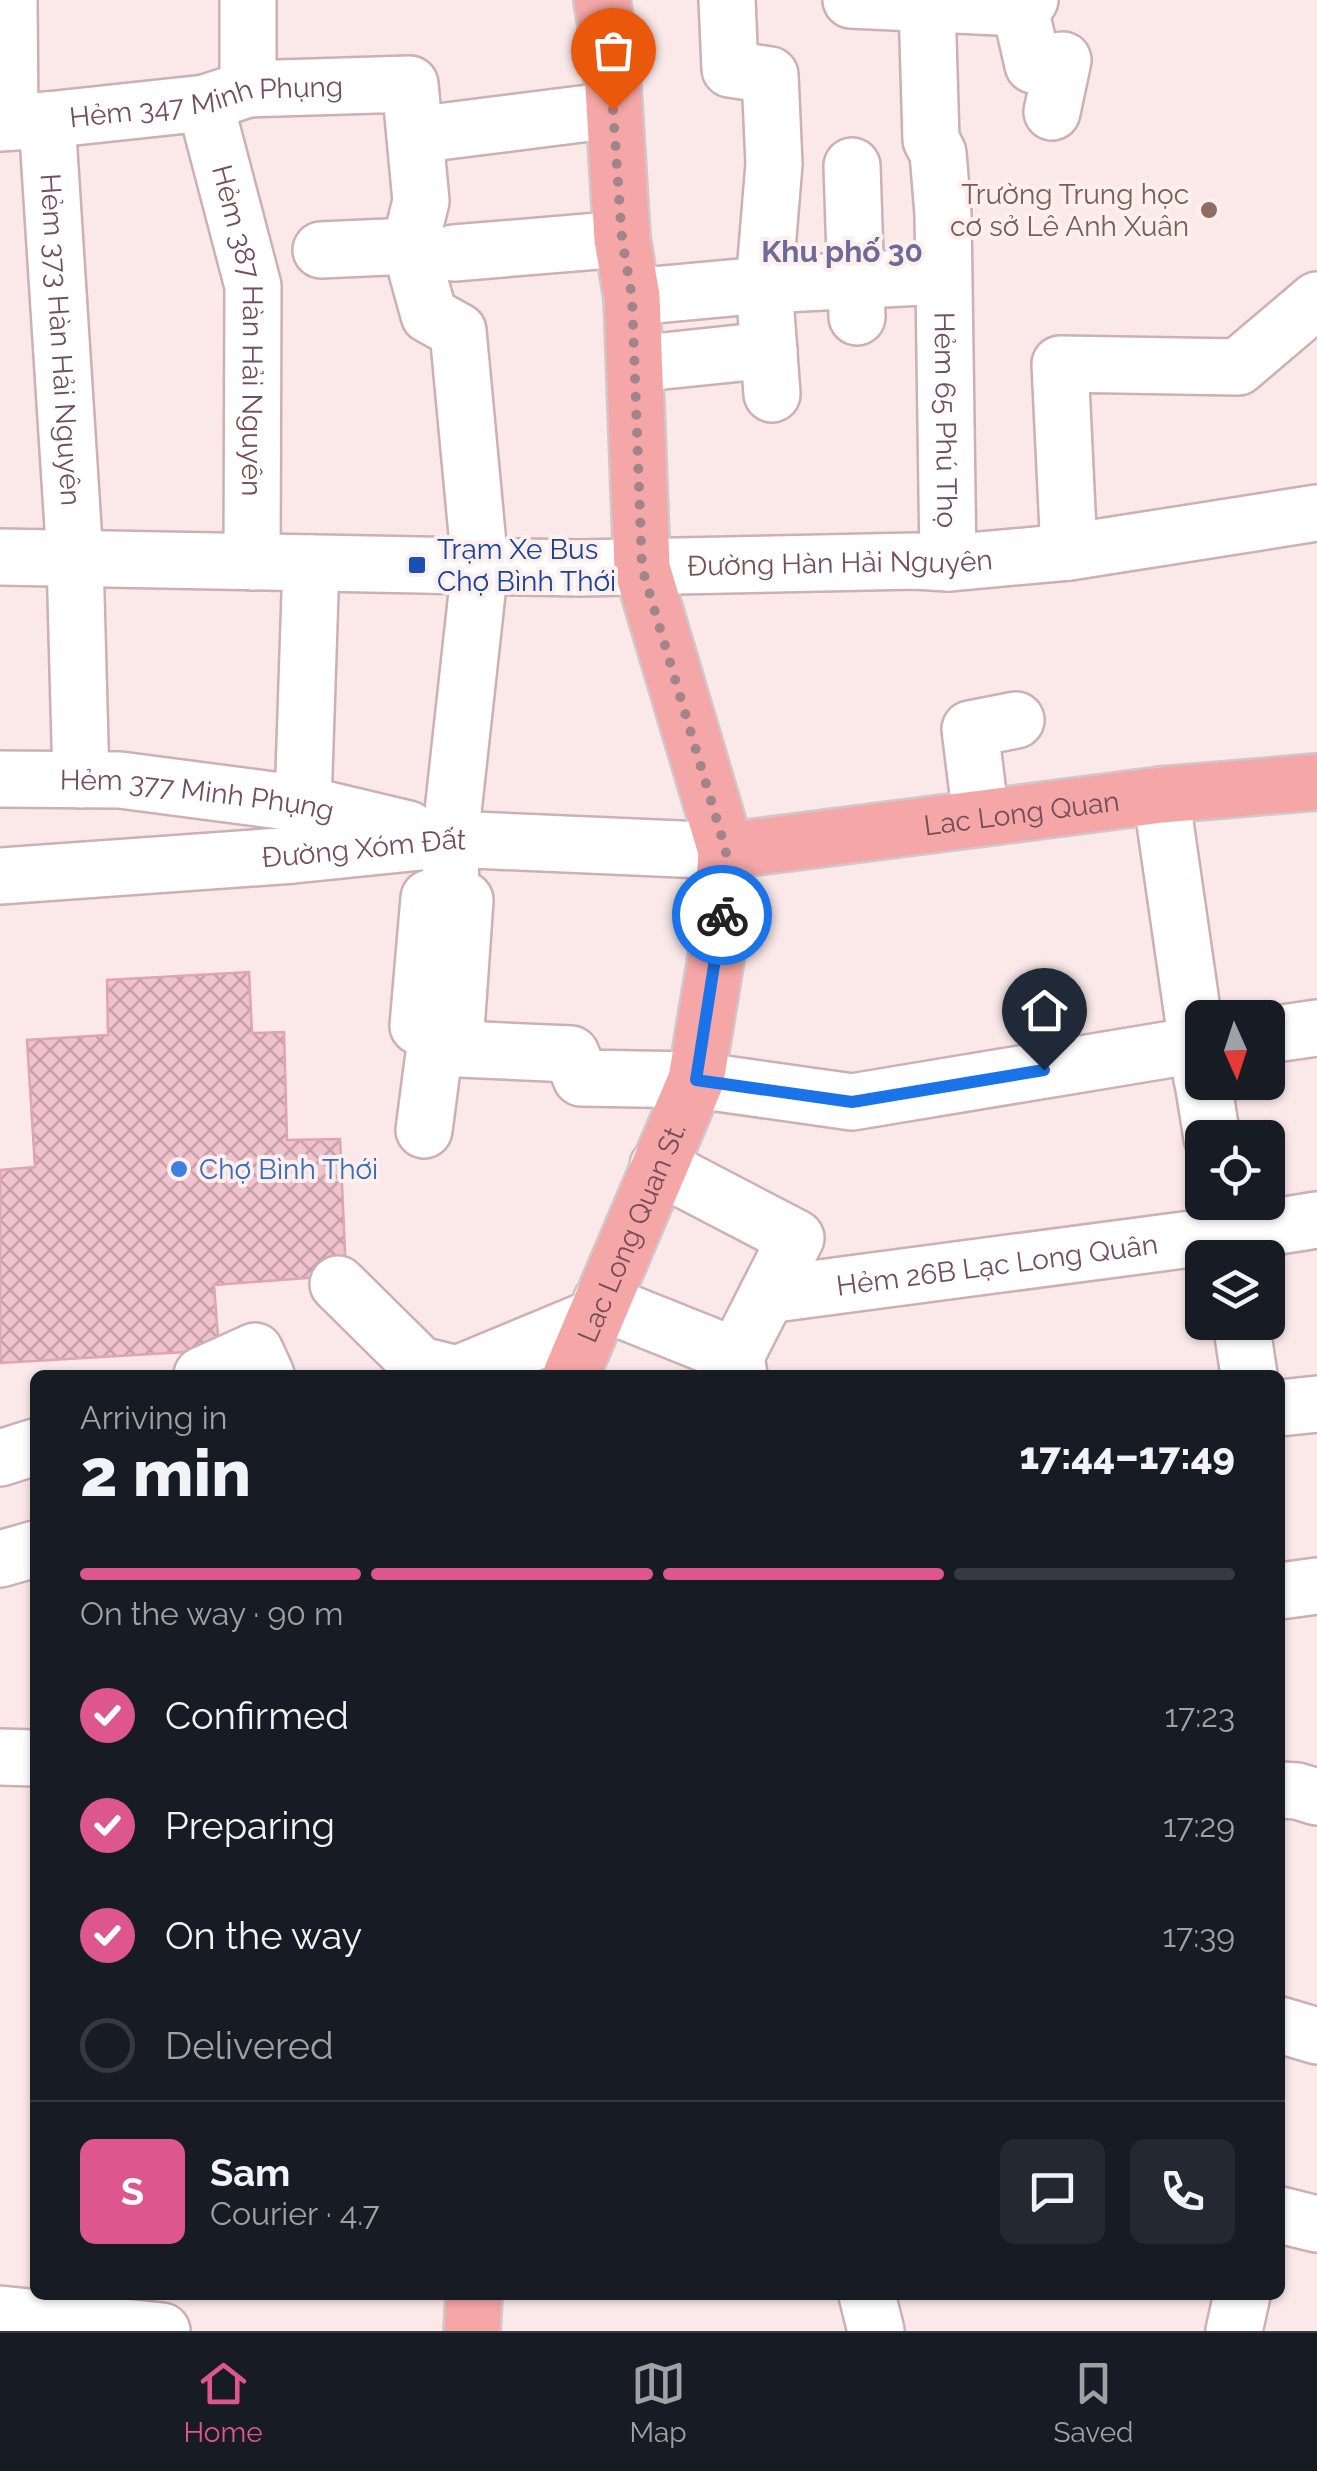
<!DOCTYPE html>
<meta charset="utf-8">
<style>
:root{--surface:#171b24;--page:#242831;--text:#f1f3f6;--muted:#9ea1a6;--line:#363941;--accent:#dd568d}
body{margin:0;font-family:Raleway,sans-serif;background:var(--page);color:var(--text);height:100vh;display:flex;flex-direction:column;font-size:38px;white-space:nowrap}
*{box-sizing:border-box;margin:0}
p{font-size:32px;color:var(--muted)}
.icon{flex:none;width:55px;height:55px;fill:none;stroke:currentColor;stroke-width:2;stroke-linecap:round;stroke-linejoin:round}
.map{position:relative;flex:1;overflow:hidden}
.details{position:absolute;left:30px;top:1370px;width:1255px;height:930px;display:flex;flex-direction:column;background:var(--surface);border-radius:15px;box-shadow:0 2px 8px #0004}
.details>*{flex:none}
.needle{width:65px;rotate:177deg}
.controls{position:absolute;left:1185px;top:1000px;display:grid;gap:20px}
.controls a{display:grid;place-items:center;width:100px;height:100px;border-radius:15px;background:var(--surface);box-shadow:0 2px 8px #0004;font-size:50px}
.pin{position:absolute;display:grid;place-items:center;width:85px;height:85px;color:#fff;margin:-102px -42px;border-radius:50% 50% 50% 0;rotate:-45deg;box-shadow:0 0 10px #0007}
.pin .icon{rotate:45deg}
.courier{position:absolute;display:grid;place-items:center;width:100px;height:100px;margin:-50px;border:8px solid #1a73e8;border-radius:50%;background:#fff;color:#222;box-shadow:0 2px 12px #0007}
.overview em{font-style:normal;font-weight:800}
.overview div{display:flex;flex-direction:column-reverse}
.overview{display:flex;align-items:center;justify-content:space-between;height:170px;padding:0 50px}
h1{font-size:65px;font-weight:800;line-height:75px}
.bar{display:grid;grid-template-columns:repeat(4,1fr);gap:15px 10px;align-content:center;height:120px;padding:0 50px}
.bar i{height:12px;border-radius:8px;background:var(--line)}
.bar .on{background:var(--accent)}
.bar p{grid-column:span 4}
.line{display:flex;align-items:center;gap:25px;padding:0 50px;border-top:2px solid var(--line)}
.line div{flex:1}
.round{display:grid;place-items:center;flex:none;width:105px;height:105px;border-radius:15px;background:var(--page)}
ol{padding:0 50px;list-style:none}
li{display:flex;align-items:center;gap:30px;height:110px}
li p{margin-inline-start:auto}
li .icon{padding:10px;border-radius:50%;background:var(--accent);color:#fff;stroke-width:4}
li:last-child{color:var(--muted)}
li i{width:55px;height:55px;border:5px solid var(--line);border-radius:50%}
.menu{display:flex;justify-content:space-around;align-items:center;height:140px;border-top:2px solid var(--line);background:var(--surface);font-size:28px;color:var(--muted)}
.menu a{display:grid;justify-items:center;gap:5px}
.menu .on{color:var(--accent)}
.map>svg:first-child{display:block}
.building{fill:url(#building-cross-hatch);stroke:#e1a4b3;stroke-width:2.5}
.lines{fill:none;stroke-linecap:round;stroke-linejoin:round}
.minor-casing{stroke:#cdafb4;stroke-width:60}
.major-casing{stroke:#d3c6ca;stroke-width:60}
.minor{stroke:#fff;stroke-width:55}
.major{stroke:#f5a6a6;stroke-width:55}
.done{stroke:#a3848b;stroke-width:10;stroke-dasharray:0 18}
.route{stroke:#1a73e8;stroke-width:12}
.education-dot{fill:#8d6e63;stroke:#feefef;stroke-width:4}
.transit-dot{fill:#1a4fb4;stroke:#feefef;stroke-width:4}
.shop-dot{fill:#3f7fe0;stroke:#feefef;stroke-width:4}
.labels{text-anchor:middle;stroke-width:8;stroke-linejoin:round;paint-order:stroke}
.street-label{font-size:28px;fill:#744e58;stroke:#feefef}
.education-label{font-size:28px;fill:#785e54;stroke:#feefef;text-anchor:end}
.transit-label{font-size:28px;fill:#164399;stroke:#feefef;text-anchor:start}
.shop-label{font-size:28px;fill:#366cbe;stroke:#feefef;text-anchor:start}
.neighbourhood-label{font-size:30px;font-weight:bold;fill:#6c6a97;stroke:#feefef}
</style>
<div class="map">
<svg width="1317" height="2331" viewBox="0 0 1317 2331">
<defs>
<pattern id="building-cross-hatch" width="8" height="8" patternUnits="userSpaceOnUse" patternTransform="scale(2.5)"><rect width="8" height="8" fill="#efc2cc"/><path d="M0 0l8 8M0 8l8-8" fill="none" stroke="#c6a0a8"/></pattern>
</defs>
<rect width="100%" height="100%" fill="#fbe9e9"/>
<path class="building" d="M 249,972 L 252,1033 L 284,1032 L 287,1140 L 340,1139 L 346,1275 L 214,1285 L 219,1350 L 0,1363 L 0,1170 L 35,1167 L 27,1040 L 108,1035 L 107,980 Z"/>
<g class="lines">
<g class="minor-casing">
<g id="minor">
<path d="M 9,0 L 10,122"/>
<path d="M 727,0 L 730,69 L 770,75 L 774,164 L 764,285 L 772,394"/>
<path d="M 851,0 L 1020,8 L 1030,0"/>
<path id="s1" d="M 927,4 L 931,140 L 938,153 L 943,214 L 948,563"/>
<path d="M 1020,8 L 1033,65 L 1063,60 L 1052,112"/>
<path d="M 248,89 L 248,0"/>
<path id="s2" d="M 205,103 L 253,286 L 252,562"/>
<path id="s3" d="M 47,120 L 75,559 L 81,780"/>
<path id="s4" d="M 0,123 L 47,120 L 205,103 L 248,89 L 410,84 L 421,201 L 410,246 L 429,315 L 458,331 L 480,566 L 450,839 L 451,898"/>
<path d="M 415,135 L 613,110"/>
<path d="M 852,166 L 857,317"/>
<path d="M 321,250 L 410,246"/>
<path d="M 454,253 L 622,239"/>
<path d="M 632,297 L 764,285 L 943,276"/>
<path d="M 635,364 L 769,350"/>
<path d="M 1069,552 L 1060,364 L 1238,367 L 1317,300"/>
<path id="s5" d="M 0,557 L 580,568 L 915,561 L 948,563 L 1069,552 L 1317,513"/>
<path id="s6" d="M 0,779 L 120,780 L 303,804 L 408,829"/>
<path d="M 1161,795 L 1202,1079"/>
<path d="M 303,804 L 311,563"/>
<path d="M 981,818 L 970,729 L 1016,720"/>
<path id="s7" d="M 0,876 L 294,855 L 450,839 L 726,851"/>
<path d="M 429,898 L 465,900 L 456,1030 L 437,1031 L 418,1026 Z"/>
<path d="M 456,1030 L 460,1049 L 571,1054 L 581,1078 L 696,1080 L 852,1102 L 1202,1044"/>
<path d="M 1268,1035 L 1317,1028"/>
<path d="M 1203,1082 L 1212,1138"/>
<path d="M 424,1130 L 437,1031"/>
<path d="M 658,1166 L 796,1238 L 736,1356"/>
<path d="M 338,1284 L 420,1365 L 457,1374"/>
<path id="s8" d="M 767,1295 L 1229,1234 L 1317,1220"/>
<path d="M 601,1302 L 736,1356 L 739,1375"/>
<path d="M 1241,1322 L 1249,1375"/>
<path d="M 202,1375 L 255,1351 L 266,1375"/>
<path d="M 455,1375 L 595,1317"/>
<path d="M 1280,1408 L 1317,1404"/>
<path d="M 0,1458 L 35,1447"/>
<path d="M 0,1559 L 35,1549"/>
<path d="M 1280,1591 L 1317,1586"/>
<path d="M 0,1757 L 35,1758"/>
<path d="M 1280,1790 L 1297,1791 L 1317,1797"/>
<path d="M 1280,2025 L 1317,2036"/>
<path d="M 1280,2215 L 1317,2224"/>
<path d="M 867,2295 L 876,2331"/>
<path d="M 0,2314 L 162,2331"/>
<path d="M 1234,2331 L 1242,2295"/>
</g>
</g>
<g class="major-casing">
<g id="major">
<path id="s9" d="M 726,851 L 1161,795 L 1317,782"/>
<path id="s10" d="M 571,1375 L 696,1080 L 722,922 L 726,851 L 642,568 L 632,297 L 622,239 L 611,54 L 602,0"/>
<path d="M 472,2331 L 474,2295"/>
</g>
</g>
<use href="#minor" class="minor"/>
<use href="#major" class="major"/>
</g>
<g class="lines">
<path class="done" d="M 613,110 L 622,239 L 632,297 L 642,568 L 726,851 L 722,915"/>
<path class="route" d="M 722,915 L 696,1080 L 852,1102 L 1044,1070"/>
</g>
<circle class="education-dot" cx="1209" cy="210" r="10"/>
<rect class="transit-dot" x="407" y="555" width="20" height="20" rx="5"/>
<circle class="shop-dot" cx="179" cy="1169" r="10"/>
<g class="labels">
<g class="street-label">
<text dy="10" stroke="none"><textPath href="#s4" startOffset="208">Hẻm 347 Minh Phụng</textPath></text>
<text dy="10" stroke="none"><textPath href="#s2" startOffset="232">Hẻm 387 Hàn Hải Nguyên</textPath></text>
<text dy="10" stroke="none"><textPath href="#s3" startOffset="220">Hẻm 373 Hàn Hải Nguyên</textPath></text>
<text dy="10" stroke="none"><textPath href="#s1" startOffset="418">Hẻm 65 Phú Thọ</textPath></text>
<text dy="10" stroke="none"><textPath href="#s5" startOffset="840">Đường Hàn Hải Nguyên</textPath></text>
<text dy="10" stroke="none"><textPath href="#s6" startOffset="198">Hẻm 377 Minh Phụng</textPath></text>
<text dy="10" stroke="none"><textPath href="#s9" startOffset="298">Lac Long Quan</textPath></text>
<text dy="10" stroke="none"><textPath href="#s7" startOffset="365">Đường Xóm Đất</textPath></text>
<text dy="10" stroke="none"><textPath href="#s10" startOffset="155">Lac Long Quan St.</textPath></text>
<text dy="10" stroke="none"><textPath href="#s8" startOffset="232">Hẻm 26B Lạc Long Quân</textPath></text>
</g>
<g class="education-label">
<text x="1189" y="204">Trường Trung học<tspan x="1189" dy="32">cơ sở Lê Anh Xuân</tspan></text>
</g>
<g class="transit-label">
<text x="437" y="559">Trạm Xe Bus<tspan x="437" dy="32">Chợ Bình Thới</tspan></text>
</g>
<g class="shop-label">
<text x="199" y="1179">Chợ Bình Thới</text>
</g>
<g class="neighbourhood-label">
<text x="842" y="262">Khu phố 30</text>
</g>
</g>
</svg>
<div class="controls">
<a><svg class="needle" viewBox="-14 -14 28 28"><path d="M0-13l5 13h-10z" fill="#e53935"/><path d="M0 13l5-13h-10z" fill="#9ea1a6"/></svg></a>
<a><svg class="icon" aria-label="locate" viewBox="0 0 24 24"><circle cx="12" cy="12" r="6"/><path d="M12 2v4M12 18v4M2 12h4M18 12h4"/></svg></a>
<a><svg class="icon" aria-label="layers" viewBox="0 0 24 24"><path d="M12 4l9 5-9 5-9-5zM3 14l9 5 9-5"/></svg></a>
</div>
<div class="pin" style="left:613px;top:110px;background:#ea580c"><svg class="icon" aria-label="bag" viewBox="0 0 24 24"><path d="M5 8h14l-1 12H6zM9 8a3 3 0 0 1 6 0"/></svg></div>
<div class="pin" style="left:1044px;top:1070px;background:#1f2937"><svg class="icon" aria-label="home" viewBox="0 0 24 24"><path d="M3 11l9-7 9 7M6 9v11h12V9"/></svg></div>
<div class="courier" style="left:722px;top:915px"><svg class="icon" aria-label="bike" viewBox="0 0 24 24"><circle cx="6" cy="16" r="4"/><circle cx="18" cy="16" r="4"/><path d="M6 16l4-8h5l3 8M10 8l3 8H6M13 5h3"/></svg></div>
<section class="details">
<div class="overview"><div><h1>2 min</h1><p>Arriving in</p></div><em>17:44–17:49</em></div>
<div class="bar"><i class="on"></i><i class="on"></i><i class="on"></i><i></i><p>On the way · 90 m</p></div>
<ol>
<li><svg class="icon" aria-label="check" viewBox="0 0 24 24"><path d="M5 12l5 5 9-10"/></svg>Confirmed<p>17:23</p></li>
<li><svg class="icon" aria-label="check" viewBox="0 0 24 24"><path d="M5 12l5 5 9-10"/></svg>Preparing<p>17:29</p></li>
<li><svg class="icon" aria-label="check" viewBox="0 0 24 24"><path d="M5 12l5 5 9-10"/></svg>On the way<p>17:39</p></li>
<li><i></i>Delivered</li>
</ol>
<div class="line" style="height:180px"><b class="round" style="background:var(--accent);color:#fff">S</b><div><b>Sam</b><p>Courier · 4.7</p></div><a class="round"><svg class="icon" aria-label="chat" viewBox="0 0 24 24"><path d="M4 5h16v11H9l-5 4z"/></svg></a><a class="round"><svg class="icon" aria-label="phone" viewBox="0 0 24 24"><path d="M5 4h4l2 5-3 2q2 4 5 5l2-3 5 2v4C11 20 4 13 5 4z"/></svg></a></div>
</section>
</div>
<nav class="menu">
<a class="on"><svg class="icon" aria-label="home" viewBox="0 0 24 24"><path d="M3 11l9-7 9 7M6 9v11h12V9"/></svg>Home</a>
<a><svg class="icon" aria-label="map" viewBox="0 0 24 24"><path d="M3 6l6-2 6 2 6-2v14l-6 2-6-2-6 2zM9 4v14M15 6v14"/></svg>Map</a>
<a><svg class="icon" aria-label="saved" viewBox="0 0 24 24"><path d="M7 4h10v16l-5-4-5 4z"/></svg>Saved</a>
</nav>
